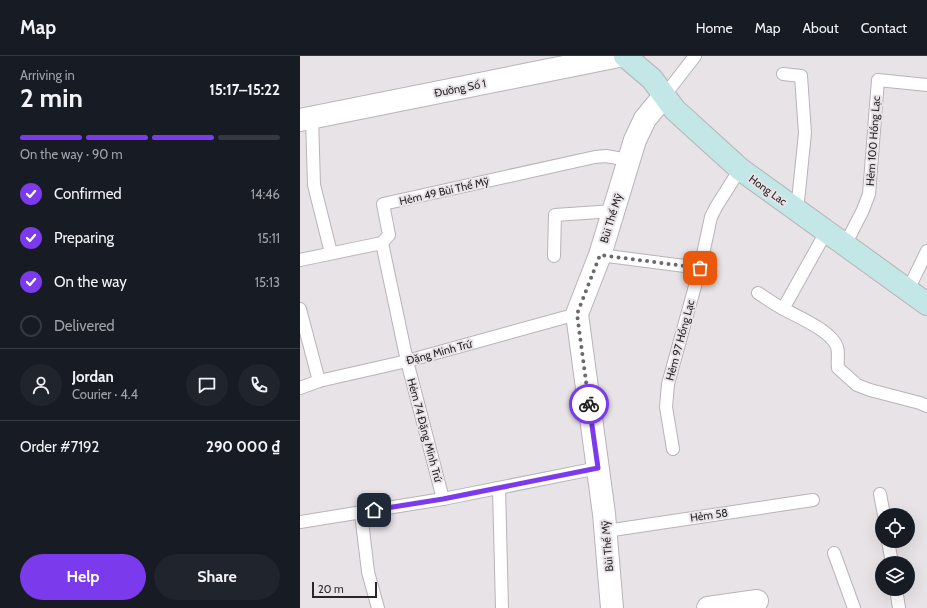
<!DOCTYPE html>
<meta charset="utf-8">
<style>
:root{--surface:#171b24;--page:#20242c;--text:#f1f3f6;--muted:#9ea1a6;--line:#363941;--accent:#7c3aed}
body{margin:0;font-family:Cabin,sans-serif;background:var(--page);color:var(--text);height:100vh;display:flex;flex-direction:column;font-size:15px;white-space:nowrap}
*{box-sizing:border-box;margin:0}
p{font-size:13px;color:var(--muted)}
.icon{flex:none;width:22px;height:22px;fill:none;stroke:currentColor;stroke-width:2;stroke-linecap:round;stroke-linejoin:round}
.map{position:relative;flex:1;overflow:hidden}
.sheet{display:flex;flex-direction:column;background:var(--surface);width:300px}
.sheet>*{flex:none}
.controls{position:absolute;left:575px;top:452px;display:grid;gap:8px}
.controls a{display:grid;place-items:center;width:40px;height:40px;border-radius:50%;background:var(--surface);box-shadow:0 4px 16px #0002;font-size:20px}
.scale{position:absolute;left:12px;bottom:10px;width:65px;box-sizing:border-box;padding-left:4px;border:2px solid #292729;border-top:0;font-size:11px;line-height:14px;white-space:nowrap;color:#292729;-webkit-text-stroke:3px #e8e3e7;paint-order:stroke}
.pin{position:absolute;display:grid;place-items:center;width:34px;height:34px;color:#fff;margin:-17px;border-radius:8px;box-shadow:0 2px 6px #0006}
.courier{position:absolute;display:grid;place-items:center;width:40px;height:40px;margin:-20px;border:3px solid #7c3aed;border-radius:50%;background:#fff;color:#222;box-shadow:0 1px 5px #0007}
.head em{font-style:normal;font-weight:700}
.head div{display:flex;flex-direction:column-reverse}
.head{display:flex;align-items:center;justify-content:space-between;height:68px;padding:0 20px}
h1{font-size:26px;font-weight:700;line-height:30px}
.bar{display:grid;grid-template-columns:repeat(4,1fr);gap:6px 4px;align-content:center;height:48px;padding:0 20px}
.bar i{height:5px;border-radius:3px;background:var(--line)}
.bar .selected{background:var(--accent)}
.bar p{grid-column:span 4}
.line{display:flex;align-items:center;gap:10px;padding:0 20px;border-top:1px solid var(--line)}
.line div{flex:1}
.round{display:grid;place-items:center;flex:none;width:42px;height:42px;border-radius:21px;background:var(--page)}
ol{padding:0 20px;list-style:none}
li{display:flex;align-items:center;gap:12px;height:44px}
li p{margin-inline-start:auto}
li .icon{padding:4px;border-radius:50%;background:var(--accent);color:#fff;stroke-width:4}
li:last-child{color:var(--muted)}
li i{width:22px;height:22px;border:2px solid var(--line);border-radius:50%}
.primary-button{display:flex;gap:8px;margin-top:auto;padding:8px 20px}
.primary-button a{flex:1;height:46px;border-radius:24px;background:var(--accent);color:#fff;font-size:16px;font-weight:700;line-height:46px;text-align:center}
.primary-button a+a{background:var(--page);color:var(--text)}
header{display:flex;align-items:center;gap:24px;box-sizing:border-box;height:56px;padding:0 20px;background:var(--surface);border-bottom:1px solid var(--line)}
header strong{font-size:19px}
nav{display:flex;gap:22px;margin-inline-start:auto;font-size:14px}
main{display:flex;flex:1;min-height:0}
.map>svg:first-child{display:block}
.lines{fill:none;stroke-linecap:round;stroke-linejoin:round}
.lane-casing{stroke:#b8b3b6;stroke-width:14}
.street-casing{stroke:#b8b3b6;stroke-width:24}
.secondary-casing{stroke:#b8b3b6;stroke-width:24}
.lane{stroke:#fff;stroke-width:12}
.street{stroke:#fff;stroke-width:22}
.secondary{stroke:#c3e6e6;stroke-width:22}
.done{stroke:#6c696c;stroke-width:4;stroke-dasharray:0 7.2}
.route{stroke:#7c3aed;stroke-width:5}
.labels{text-anchor:middle;stroke-width:4;stroke-linejoin:round;paint-order:stroke}
.street-label{font-size:11px;fill:#292729;stroke:#e8e3e7}
</style>
<header>
<strong>Map</strong>
<nav><a>Home</a><a>Map</a><a>About</a><a>Contact</a></nav>
</header>
<main>
<section class="sheet">
<div class="head"><div><h1>2 min</h1><p>Arriving in</p></div><em>15:17–15:22</em></div>
<div class="bar"><i class="selected"></i><i class="selected"></i><i class="selected"></i><i></i><p>On the way · 90 m</p></div>
<ol>
<li><svg class="icon" aria-label="check" viewBox="0 0 24 24"><path d="M5 12l5 5 9-10"/></svg>Confirmed<p>14:46</p></li>
<li><svg class="icon" aria-label="check" viewBox="0 0 24 24"><path d="M5 12l5 5 9-10"/></svg>Preparing<p>15:11</p></li>
<li><svg class="icon" aria-label="check" viewBox="0 0 24 24"><path d="M5 12l5 5 9-10"/></svg>On the way<p>15:13</p></li>
<li><i></i>Delivered</li>
</ol>
<div class="line" style="height:72px"><a class="round"><svg class="icon" aria-label="person" viewBox="0 0 24 24"><circle cx="12" cy="8" r="4"/><path d="M4 21q1-7 8-7t8 7"/></svg></a><div><b>Jordan</b><p>Courier · 4.4</p></div><a class="round"><svg class="icon" aria-label="chat" viewBox="0 0 24 24"><path d="M4 5h16v11H9l-5 4z"/></svg></a><a class="round"><svg class="icon" aria-label="phone" viewBox="0 0 24 24"><path d="M5 4h4l2 5-3 2q2 4 5 5l2-3 5 2v4C11 20 4 13 5 4z"/></svg></a></div>
<div class="line" style="height:52px"><div>Order #7192</div><b>290 000 ₫</b></div>
<div class="primary-button"><a>Help</a><a>Share</a></div>
</section>
<div class="map">
<svg width="627" height="552" viewBox="0 0 627 552">
<rect width="100%" height="100%" fill="#e8e3e7"/>
<g class="lines">
<g class="lane-casing">
<g id="lane">
<path d="M 483,18 L 501,20 L 505,77 L 497,155"/>
<path d="M 364,40 L 395,0"/>
<path d="M 12,62 L 14,129 L 31,197"/>
<path d="M 82,187 L 107,305 L 143,443"/>
<path d="M 545,189 L 563,154 L 569,138 L 578,24 L 627,29"/>
<path d="M 300,199 L 400,212"/>
<path d="M 254,200 L 255,159 L 314,155"/>
<path d="M 0,204 L 82,187 L 89,179 L 83,148 L 295,101 L 306,100 L 328,104"/>
<path d="M 608,234 L 627,195"/>
<path d="M 458,237 C 466,242 474,248 482,252 C 497,261 531,274 537,291 C 539,296 537,306 538,312 L 557,329 L 570,334 L 620,347 L 627,350"/>
<path d="M 0,253 L 19,325"/>
<path d="M 483,253 L 526,176"/>
<path d="M 0,332 L 19,325 L 107,305 L 277,258"/>
<path d="M 373,393 L 366,351 L 368,328 L 400,212 L 411,161 L 416,151 L 440,113"/>
<path d="M 199,432 L 202,552"/>
<path d="M 580,438 L 584,459"/>
<path d="M 61,457 L 68,516 L 78,552"/>
<path d="M 0,466 L 143,443 L 298,412"/>
<path d="M 306,475 L 513,444"/>
<path d="M 588,485 L 592,507"/>
<path d="M 534,497 L 554,552"/>
<path d="M 596,533 L 599,552"/>
</g>
</g>
<g class="street-casing">
<g id="street">
<path d="M 0,64 L 319,0"/>
<path d="M 312,552 L 304,458 L 277,258 L 300,199 L 335,84 L 345,63 L 364,40"/>
<path d="M 408,552 L 457,545"/>
</g>
</g>
<g class="secondary-casing">
<path id="secondary" d="M 325,0 L 352,23 L 375,54 L 440,113 L 627,248"/>
</g>
<use href="#lane" class="lane"/>
<use href="#street" class="street"/>
<use href="#secondary" class="secondary"/>
</g>
<g class="lines">
<path class="done" d="M 289,348 L 277,258 L 300,199 L 400,212"/>
<path class="route" d="M 74,454 L 143,443 L 298,412 L 289,348"/>
</g>
<g class="labels">
<g class="street-label">
<text transform="translate(160 32) rotate(-11)" y="4">Đường Số 1</text>
<text transform="translate(573 85) rotate(-86)" y="4">Hẻm 100 Hồng Lạc</text>
<text transform="translate(468 134) rotate(36)" y="4">Hong Lac</text>
<text transform="translate(144 135) rotate(-13)" y="4">Hẻm 49 Bùi Thế Mỹ</text>
<text transform="translate(311 162) rotate(-73)" y="4">Bùi Thế Mỹ</text>
<text transform="translate(380 284) rotate(-75)" y="4">Hẻm 97 Hồng Lạc</text>
<text transform="translate(139 296) rotate(-15)" y="4">Đặng Minh Trứ</text>
<text transform="translate(125 374) rotate(75)" y="4">Hẻm 74 Đặng Minh Trứ</text>
<text transform="translate(409 459) rotate(-8)" y="4">Hẻm 58</text>
<text transform="translate(307 490) rotate(-95)" y="4">Bùi Thế Mỹ</text>
</g>
</g>
</svg>
<div class="controls">
<a><svg class="icon" aria-label="locate" viewBox="0 0 24 24"><circle cx="12" cy="12" r="6"/><path d="M12 2v4M12 18v4M2 12h4M18 12h4"/></svg></a>
<a><svg class="icon" aria-label="layers" viewBox="0 0 24 24"><path d="M12 4l9 5-9 5-9-5zM3 14l9 5 9-5"/></svg></a>
</div>
<div class="scale">20 m</div>
<div class="pin" style="left:400px;top:212px;background:#ea580c"><svg class="icon" aria-label="bag" viewBox="0 0 24 24"><path d="M5 8h14l-1 12H6zM9 8a3 3 0 0 1 6 0"/></svg></div>
<div class="pin" style="left:74px;top:454px;background:#1f2937"><svg class="icon" aria-label="home" viewBox="0 0 24 24"><path d="M3 11l9-7 9 7M6 9v11h12V9"/></svg></div>
<div class="courier" style="left:289px;top:348px"><svg class="icon" aria-label="bike" viewBox="0 0 24 24"><circle cx="6" cy="16" r="4"/><circle cx="18" cy="16" r="4"/><path d="M6 16l4-8h5l3 8M10 8l3 8H6M13 5h3"/></svg></div>
</div>
</main>
